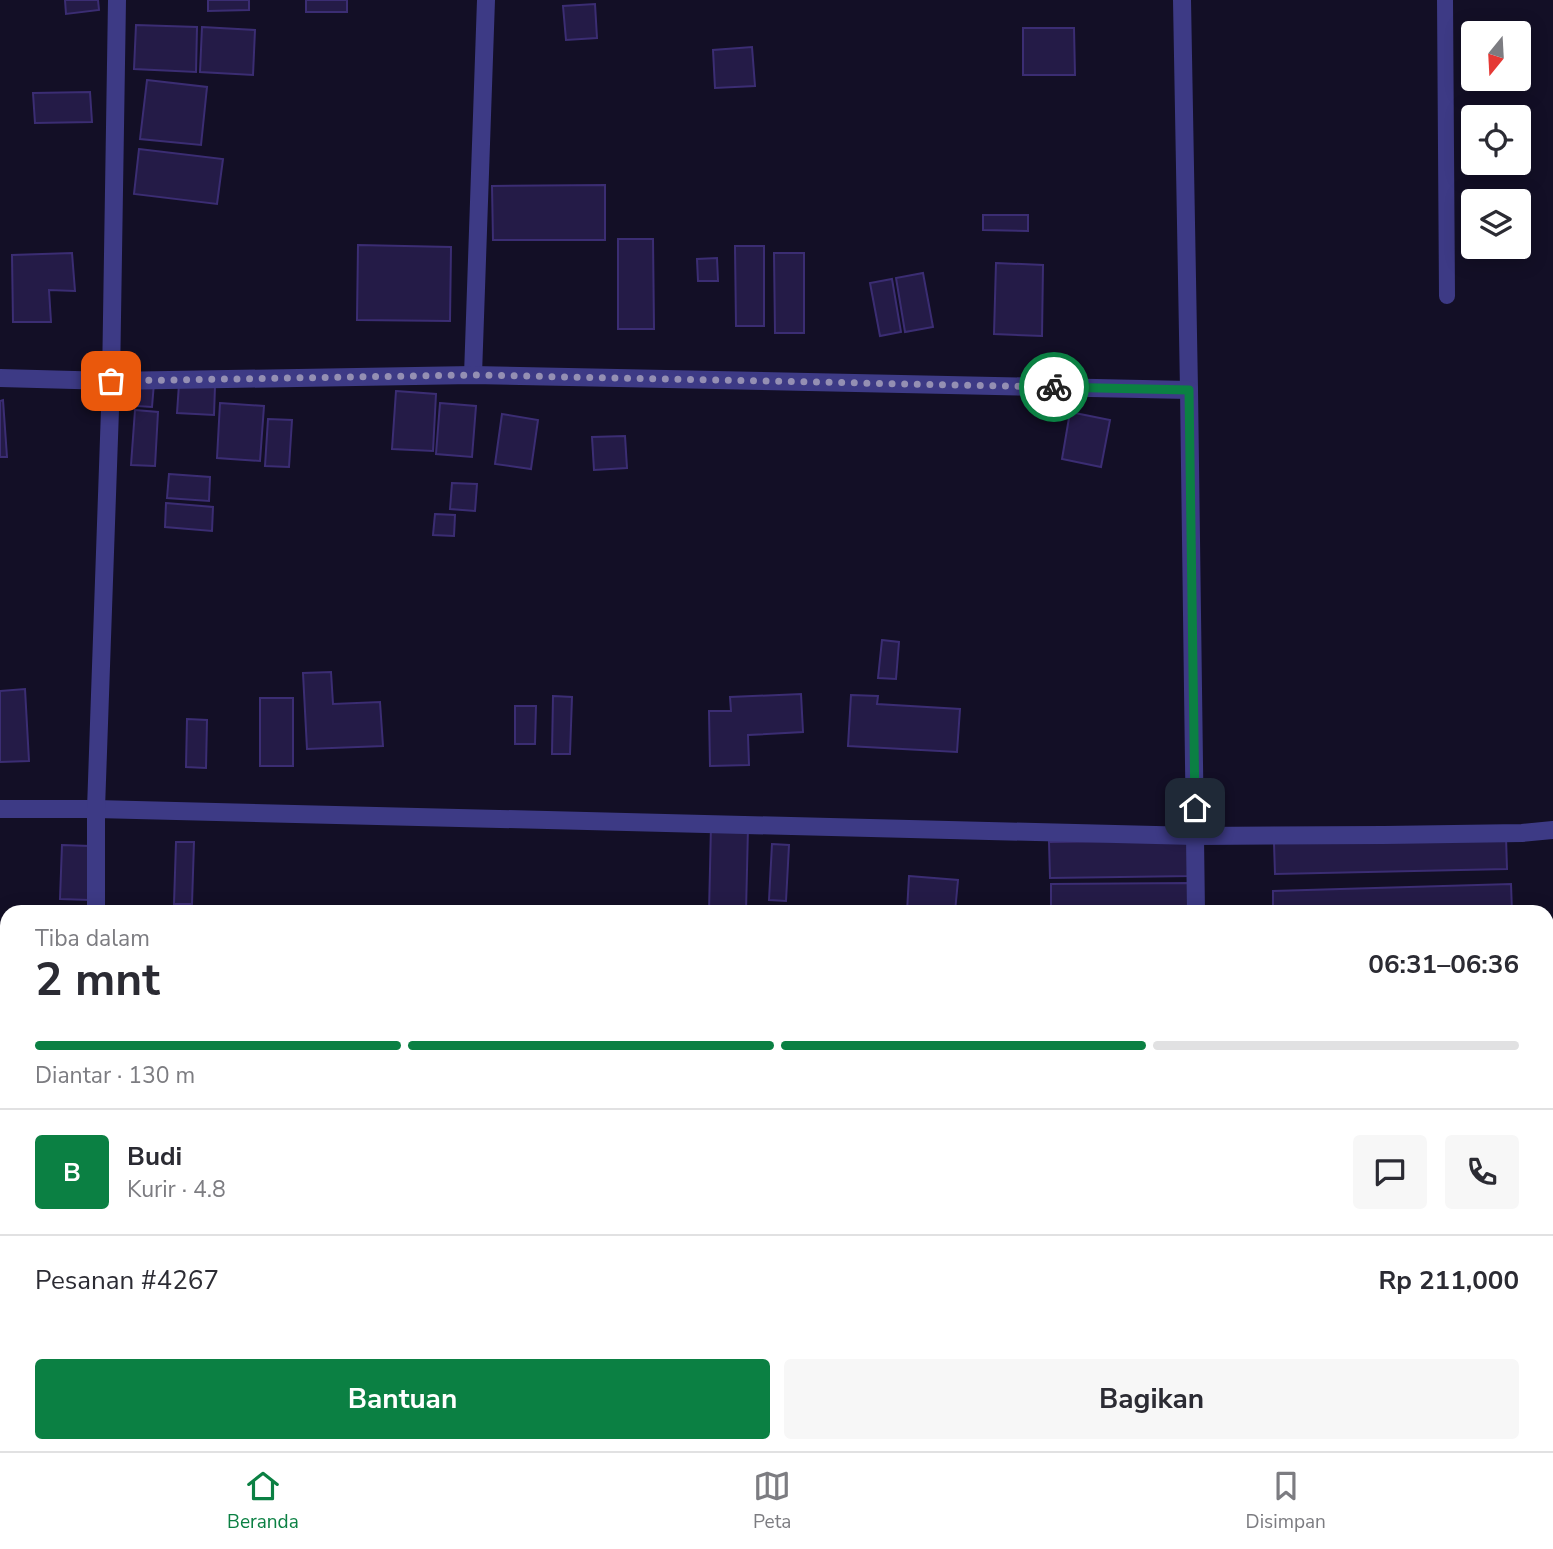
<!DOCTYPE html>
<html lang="id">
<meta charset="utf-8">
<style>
:root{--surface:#fff;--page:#f7f7f7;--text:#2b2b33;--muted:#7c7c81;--line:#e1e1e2;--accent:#0b8043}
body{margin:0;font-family:"Nunito Sans",sans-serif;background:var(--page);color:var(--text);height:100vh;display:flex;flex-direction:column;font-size:26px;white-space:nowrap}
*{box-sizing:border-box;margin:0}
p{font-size:23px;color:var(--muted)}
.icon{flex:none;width:38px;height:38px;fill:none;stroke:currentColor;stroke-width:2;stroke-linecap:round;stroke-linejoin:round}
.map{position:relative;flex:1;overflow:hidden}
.drawer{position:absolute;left:0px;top:905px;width:1554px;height:548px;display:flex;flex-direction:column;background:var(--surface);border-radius:21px 21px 0 0;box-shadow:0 4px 18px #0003}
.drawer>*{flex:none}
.needle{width:46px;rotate:198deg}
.controls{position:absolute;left:1461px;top:21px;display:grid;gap:14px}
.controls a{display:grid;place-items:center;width:70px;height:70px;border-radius:7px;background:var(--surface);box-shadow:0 4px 18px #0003;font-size:35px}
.pin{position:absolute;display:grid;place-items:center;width:60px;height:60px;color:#fff;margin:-30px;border-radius:14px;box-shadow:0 4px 10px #0006}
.courier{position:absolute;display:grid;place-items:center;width:70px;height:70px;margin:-35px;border:5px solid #0b8043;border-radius:50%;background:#fff;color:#222;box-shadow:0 2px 9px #0007}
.summary em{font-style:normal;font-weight:700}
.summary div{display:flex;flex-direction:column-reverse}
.summary{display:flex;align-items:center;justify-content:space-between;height:119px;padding:0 35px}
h1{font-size:46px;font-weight:700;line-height:52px}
.bar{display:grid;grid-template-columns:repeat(4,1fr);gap:10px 7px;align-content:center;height:84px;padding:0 35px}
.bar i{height:9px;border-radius:5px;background:var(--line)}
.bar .active{background:var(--accent)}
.bar p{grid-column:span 4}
.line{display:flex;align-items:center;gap:18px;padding:0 35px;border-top:2px solid var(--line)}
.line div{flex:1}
.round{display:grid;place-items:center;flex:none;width:74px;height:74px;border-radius:7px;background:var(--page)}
.button{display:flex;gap:14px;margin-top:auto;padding:14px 35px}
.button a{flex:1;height:80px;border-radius:7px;background:var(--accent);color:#fff;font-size:28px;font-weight:700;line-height:80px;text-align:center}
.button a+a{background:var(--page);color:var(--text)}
.menu{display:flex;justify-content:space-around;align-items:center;height:98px;border-top:2px solid var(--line);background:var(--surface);font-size:19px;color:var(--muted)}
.menu a{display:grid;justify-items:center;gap:4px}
.menu .active{color:var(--accent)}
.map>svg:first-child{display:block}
.building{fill:#241b47;stroke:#3b2d73;stroke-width:2}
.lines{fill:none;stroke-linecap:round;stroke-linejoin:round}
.service{stroke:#3d3a85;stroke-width:16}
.minor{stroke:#3d3a85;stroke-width:18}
.done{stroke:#948fb3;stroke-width:7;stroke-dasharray:0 12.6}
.route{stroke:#0b8043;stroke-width:9}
</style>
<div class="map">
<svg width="1553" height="1451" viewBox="0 0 1553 1451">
<rect width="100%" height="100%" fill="#130f26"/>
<g class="building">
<path d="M 65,0 L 98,0 L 99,10 L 66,14 Z"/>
<path d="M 208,0 L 249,0 L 249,10 L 208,11 Z"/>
<rect x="306" y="0" width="41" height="12"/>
<path d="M 595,4 L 597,38 L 566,40 L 563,6 Z"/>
<path d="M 136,25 L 197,27 L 196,72 L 134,69 Z"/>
<path d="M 202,27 L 255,30 L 253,75 L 200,72 Z"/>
<path d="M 1023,28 L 1074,28 L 1075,75 L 1023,75 Z"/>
<path d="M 752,47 L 755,86 L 715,88 L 713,50 Z"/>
<path d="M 147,80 L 207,87 L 201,145 L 140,139 Z"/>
<path d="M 90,92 L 92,122 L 35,123 L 33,93 Z"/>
<path d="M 139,149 L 223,159 L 217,204 L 134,194 Z"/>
<path d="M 605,185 L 605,240 L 493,240 L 492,186 Z"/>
<path d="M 983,215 L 1028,215 L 1028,231 L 983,230 Z"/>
<path d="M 618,239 L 653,239 L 654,329 L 618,329 Z"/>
<path d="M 358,245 L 451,247 L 450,321 L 357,320 Z"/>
<path d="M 735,246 L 764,246 L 764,326 L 736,326 Z"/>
<path d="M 72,253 L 75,291 L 49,290 L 51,322 L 13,322 L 12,255 Z"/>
<path d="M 774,253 L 804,253 L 804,333 L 775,333 Z"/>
<path d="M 717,258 L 718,281 L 698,281 L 697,259 Z"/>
<path d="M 996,263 L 1043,265 L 1042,336 L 994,334 Z"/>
<path d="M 923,273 L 933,327 L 905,332 L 896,278 Z"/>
<path d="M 892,279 L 901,332 L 880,336 L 870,283 Z"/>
<path d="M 124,381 L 154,383 L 152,407 L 122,405 Z"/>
<path d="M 179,384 L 215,386 L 214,415 L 177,413 Z"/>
<path d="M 396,391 L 436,394 L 433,451 L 392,449 Z"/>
<path d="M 3,400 L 7,457 L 0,457 L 0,401 Z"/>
<path d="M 220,403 L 264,406 L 260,461 L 217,458 Z"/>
<path d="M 440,403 L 476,406 L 472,457 L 436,454 Z"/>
<path d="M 135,410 L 158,412 L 155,466 L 131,465 Z"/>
<path d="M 1070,412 L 1110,420 L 1101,467 L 1062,459 Z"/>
<path d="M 502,414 L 538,420 L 531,469 L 495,464 Z"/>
<path d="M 268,419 L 292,420 L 289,467 L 265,466 Z"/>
<path d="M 625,436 L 627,468 L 594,470 L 592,437 Z"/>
<path d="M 169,474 L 210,477 L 209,501 L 167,498 Z"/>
<path d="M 452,483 L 477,484 L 475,511 L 450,509 Z"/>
<path d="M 166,503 L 213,507 L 212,531 L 165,527 Z"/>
<path d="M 435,514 L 455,515 L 454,536 L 433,535 Z"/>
<path d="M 882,640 L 899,642 L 896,679 L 878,678 Z"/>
<path d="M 331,672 L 333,704 L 380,702 L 383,746 L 307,749 L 303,673 Z"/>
<path d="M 25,689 L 29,761 L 0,762 L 0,691 Z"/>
<path d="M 801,694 L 803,732 L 748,735 L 749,765 L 710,766 L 709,711 L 731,711 L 730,697 Z"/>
<path d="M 851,695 L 878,696 L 877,704 L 960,709 L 957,752 L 848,746 Z"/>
<path d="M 553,696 L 572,697 L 570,754 L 552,754 Z"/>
<rect x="260" y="698" width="33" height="68"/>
<path d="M 515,706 L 536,706 L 535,744 L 515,744 Z"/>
<path d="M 187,719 L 207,720 L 206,768 L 186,767 Z"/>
<path d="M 711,826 L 748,827 L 746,912 L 709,912 Z"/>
<path d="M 1506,837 L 1507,869 L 1275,874 L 1274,843 Z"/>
<path d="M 1191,840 L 1191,876 L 1050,878 L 1049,842 Z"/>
<path d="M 176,842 L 194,842 L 192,904 L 174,904 Z"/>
<path d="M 772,844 L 789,845 L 786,901 L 769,900 Z"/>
<path d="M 62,845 L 90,846 L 89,900 L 60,899 Z"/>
<path d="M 909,876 L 958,880 L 955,912 L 907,912 Z"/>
<path d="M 1190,883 L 1191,912 L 1051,912 L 1051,884 Z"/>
<path d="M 1511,884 L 1512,912 L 1273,912 L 1273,891 Z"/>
<path d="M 89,907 L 90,912 L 54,912 L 54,909 Z"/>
<path d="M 234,909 L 357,910 L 357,912 L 234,912 Z"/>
<rect x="0" y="1073" width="7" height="24"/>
<path d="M 0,1098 L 5,1098 L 6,1131 L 0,1132 Z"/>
<path d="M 1547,1167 L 1549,1167 L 1551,1199 L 1547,1199 Z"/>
<path d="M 0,1208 L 7,1208 L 7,1264 L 0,1265 Z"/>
<path d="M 1547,1215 L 1550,1215 L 1551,1244 L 1547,1244 Z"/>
<path d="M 1547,1259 L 1550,1259 L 1553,1299 L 1547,1299 Z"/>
<path d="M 1551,1316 L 1553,1358 L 1547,1358 L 1547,1317 Z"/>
</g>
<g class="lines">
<path class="service" d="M 1445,0 L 1447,296"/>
<g class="minor">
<path d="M 1182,0 L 1189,390 L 1196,912"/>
<path d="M 473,375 L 486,0"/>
<path d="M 0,378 L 111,381 L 473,375 L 1189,390"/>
<path d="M 0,809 L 96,809 L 1195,836 L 1384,835 L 1522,833 L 1553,830"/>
<path d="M 96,912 L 96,809 L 111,381 L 117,0"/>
<path d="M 0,1182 L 7,1182"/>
<path d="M 100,1446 L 100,1451"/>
<path d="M 304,1451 L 569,1447 L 1221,1448"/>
</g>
</g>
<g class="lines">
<path class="done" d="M 111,381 L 473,375 L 1054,387"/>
<path class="route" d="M 1054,387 L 1189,390 L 1195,808"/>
</g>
</svg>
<div class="controls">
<a><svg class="needle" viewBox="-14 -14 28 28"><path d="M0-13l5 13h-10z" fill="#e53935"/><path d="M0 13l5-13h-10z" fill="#7c7c81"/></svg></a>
<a><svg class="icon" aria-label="locate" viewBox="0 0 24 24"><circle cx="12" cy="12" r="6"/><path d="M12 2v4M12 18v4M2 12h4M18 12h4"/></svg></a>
<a><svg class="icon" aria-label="layers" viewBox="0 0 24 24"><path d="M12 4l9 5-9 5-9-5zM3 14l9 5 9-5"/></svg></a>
</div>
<div class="pin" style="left:111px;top:381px;background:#ea580c"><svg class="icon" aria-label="bag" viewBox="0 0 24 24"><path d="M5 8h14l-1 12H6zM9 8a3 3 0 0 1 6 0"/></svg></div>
<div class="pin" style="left:1195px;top:808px;background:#1f2937"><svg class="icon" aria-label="home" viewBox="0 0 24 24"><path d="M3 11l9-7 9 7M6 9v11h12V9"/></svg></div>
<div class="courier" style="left:1054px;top:387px"><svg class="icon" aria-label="bike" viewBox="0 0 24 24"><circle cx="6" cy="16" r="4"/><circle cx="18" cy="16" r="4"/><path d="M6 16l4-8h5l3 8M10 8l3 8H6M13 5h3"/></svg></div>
<section class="drawer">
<div class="summary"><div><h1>2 mnt</h1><p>Tiba dalam</p></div><em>06:31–06:36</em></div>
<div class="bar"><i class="active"></i><i class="active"></i><i class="active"></i><i></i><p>Diantar · 130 m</p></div>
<div class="line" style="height:126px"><b class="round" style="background:var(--accent);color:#fff">B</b><div><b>Budi</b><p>Kurir · 4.8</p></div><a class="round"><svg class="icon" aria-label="chat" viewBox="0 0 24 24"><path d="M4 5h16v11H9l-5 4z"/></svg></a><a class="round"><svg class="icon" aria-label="phone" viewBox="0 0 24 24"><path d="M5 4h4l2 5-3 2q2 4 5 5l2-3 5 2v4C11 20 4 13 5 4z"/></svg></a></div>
<div class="line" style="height:91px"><div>Pesanan #4267</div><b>Rp 211,000</b></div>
<div class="button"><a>Bantuan</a><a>Bagikan</a></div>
</section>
</div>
<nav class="menu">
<a class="active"><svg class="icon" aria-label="home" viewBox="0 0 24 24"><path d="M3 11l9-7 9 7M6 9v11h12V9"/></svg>Beranda</a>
<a><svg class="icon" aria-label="map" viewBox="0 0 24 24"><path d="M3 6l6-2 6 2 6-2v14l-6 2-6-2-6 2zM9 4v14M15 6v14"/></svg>Peta</a>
<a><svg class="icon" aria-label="saved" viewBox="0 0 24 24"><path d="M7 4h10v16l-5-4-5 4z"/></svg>Disimpan</a>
</nav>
